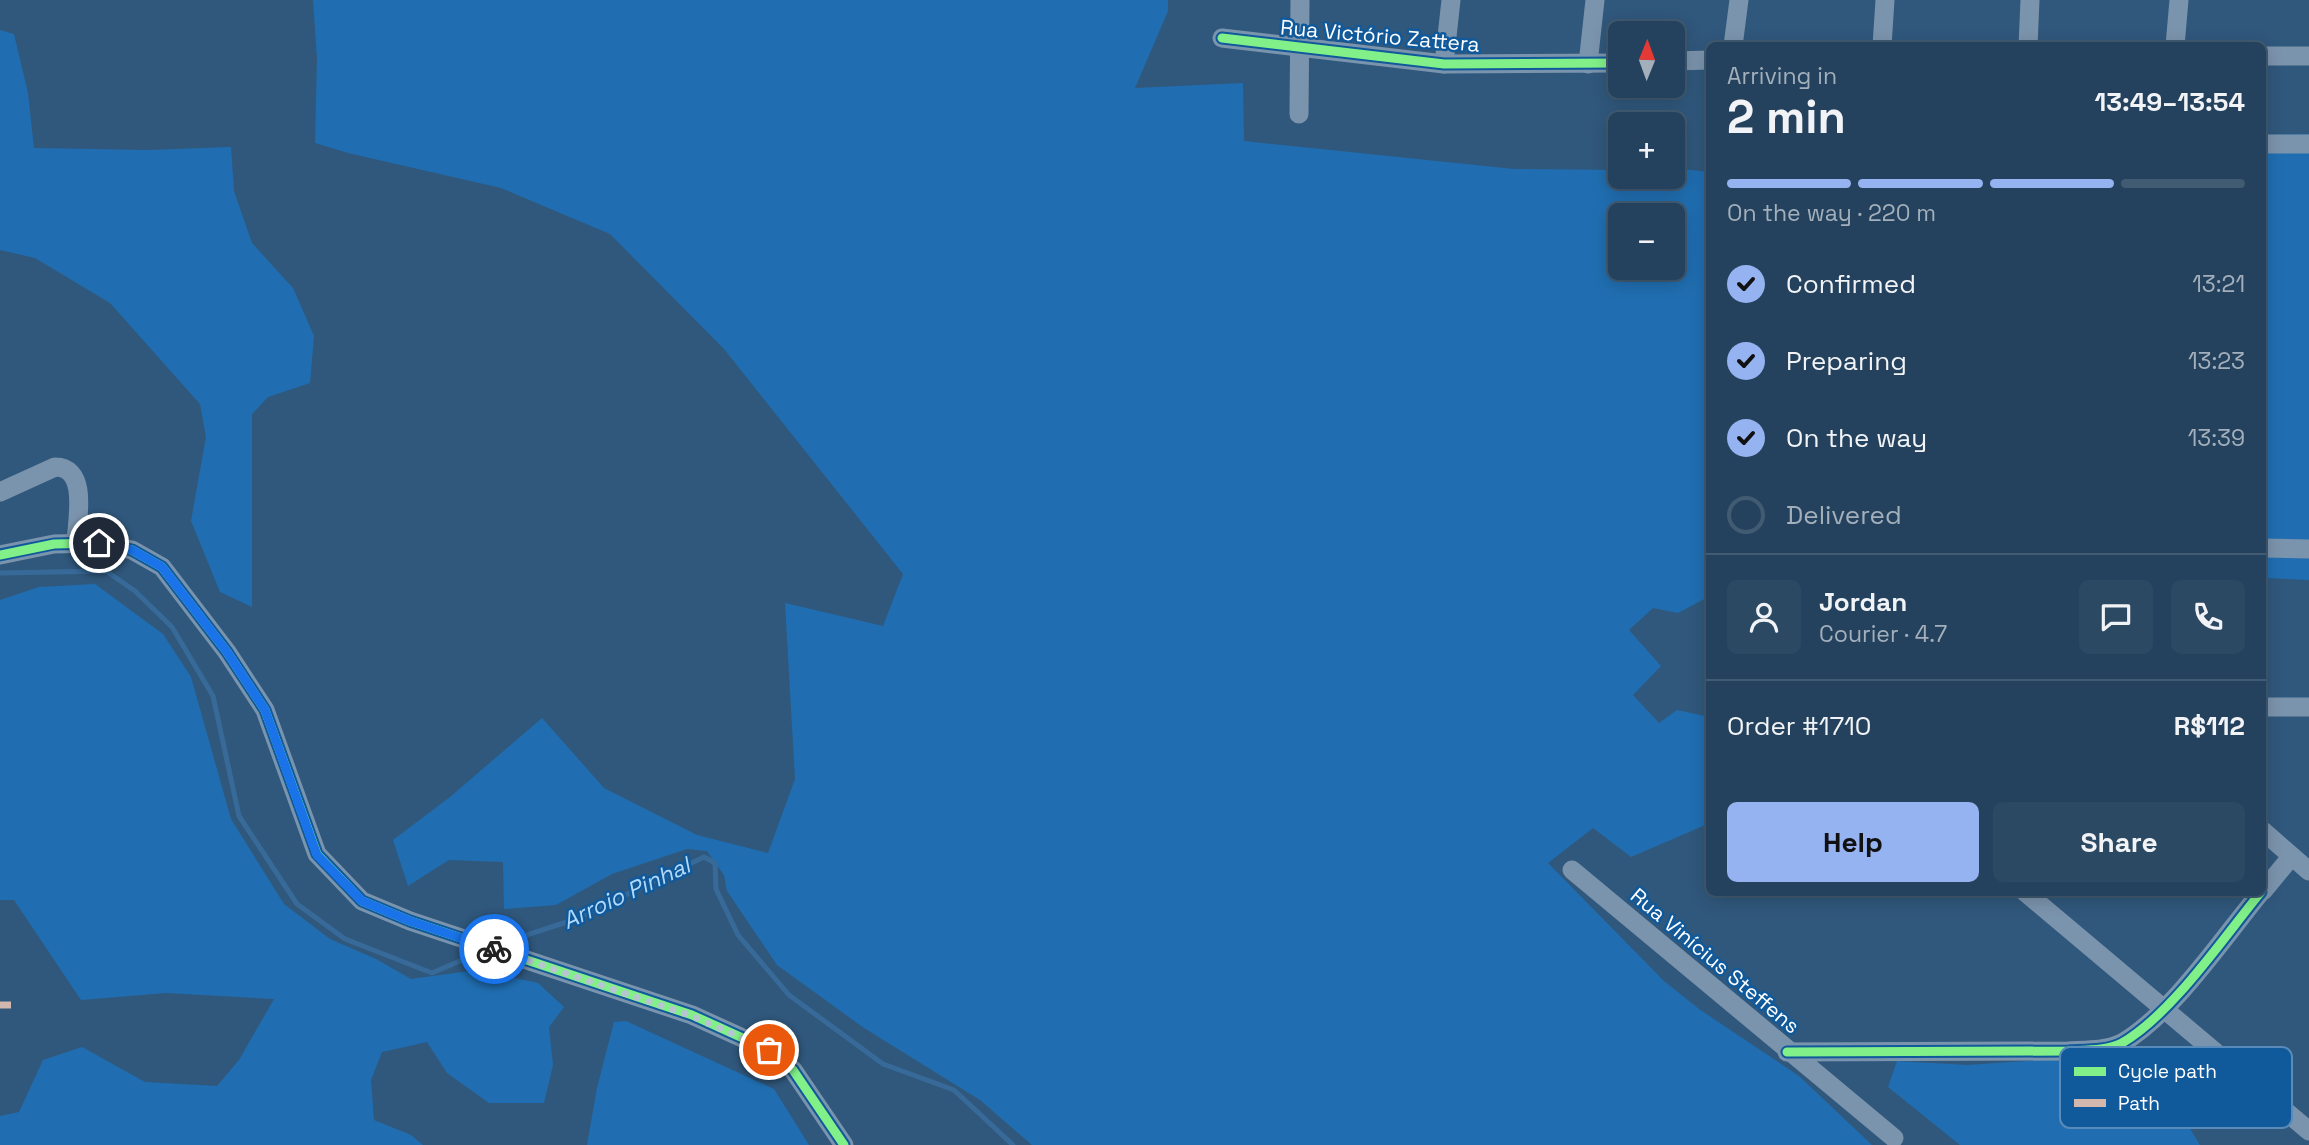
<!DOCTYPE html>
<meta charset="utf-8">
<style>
:root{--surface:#24425d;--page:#2c4963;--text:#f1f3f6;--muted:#a3b0bc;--line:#415b72;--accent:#95b2f1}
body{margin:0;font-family:"Space Grotesk",sans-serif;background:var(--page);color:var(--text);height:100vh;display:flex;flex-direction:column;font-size:26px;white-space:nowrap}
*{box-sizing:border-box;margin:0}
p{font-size:23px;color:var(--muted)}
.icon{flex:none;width:38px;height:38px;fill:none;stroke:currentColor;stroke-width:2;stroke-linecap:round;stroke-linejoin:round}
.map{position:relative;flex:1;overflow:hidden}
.side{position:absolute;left:1706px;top:42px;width:560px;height:854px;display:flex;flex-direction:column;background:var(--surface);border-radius:10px;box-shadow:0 4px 18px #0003,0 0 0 2px var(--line)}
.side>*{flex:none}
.needle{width:46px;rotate:1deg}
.fabs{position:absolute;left:1608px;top:21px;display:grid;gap:14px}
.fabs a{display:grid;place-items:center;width:77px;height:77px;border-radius:10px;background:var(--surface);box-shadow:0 4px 18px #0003,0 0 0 2px var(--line);font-size:35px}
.pin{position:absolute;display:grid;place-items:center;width:60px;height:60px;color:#fff;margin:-30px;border:4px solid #fff;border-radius:50%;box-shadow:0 2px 7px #0007}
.courier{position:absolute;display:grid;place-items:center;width:70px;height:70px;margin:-35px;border:5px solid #1a73e8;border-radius:50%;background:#fff;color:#222;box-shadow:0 2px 9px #0007}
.headline em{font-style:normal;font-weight:700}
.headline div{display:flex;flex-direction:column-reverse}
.headline{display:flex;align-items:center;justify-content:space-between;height:119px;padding:0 21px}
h1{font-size:46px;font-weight:700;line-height:52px}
.bar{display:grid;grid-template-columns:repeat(4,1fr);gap:10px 7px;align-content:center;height:84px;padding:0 21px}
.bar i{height:9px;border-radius:5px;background:var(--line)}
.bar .on{background:var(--accent)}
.bar p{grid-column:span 4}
.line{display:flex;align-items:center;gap:18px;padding:0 21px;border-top:2px solid var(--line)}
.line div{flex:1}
.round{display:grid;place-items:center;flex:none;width:74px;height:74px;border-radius:10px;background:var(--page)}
ol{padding:0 21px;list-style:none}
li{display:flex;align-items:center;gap:21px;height:77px}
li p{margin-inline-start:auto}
li .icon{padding:7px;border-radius:50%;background:var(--accent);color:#111;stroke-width:4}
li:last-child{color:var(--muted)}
li i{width:38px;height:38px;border:4px solid var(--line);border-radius:50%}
.primary-button{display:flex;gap:14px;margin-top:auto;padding:14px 21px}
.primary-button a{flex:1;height:80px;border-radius:10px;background:var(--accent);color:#111;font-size:28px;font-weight:700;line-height:80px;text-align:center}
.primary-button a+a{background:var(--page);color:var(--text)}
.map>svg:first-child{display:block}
.green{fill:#206eb1;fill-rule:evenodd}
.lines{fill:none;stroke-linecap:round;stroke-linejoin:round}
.stream{stroke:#376a99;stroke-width:5}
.minor{stroke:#7b94ad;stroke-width:19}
.quiet{stroke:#d1b7ad;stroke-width:7;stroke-dasharray:14 7;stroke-linecap:butt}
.cycleway-casing{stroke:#10599b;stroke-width:13}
.cycleway{stroke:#82f089;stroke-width:9}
.done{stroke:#b7c5d1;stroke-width:7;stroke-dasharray:0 12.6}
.route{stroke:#1a73e8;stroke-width:9}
.labels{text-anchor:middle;stroke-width:5;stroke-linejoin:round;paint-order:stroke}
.street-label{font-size:21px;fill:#fff;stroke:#10599b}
.water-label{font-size:23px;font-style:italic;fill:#b0d9fb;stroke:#10599b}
.key{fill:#10599b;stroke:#588bb9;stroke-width:2}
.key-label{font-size:19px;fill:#fff}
</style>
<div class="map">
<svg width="2309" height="1145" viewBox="0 0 2309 1145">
<rect width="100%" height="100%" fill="#30587c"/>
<g class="green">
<path d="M 313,0 L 1168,0 L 1168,11 L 1135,88 L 1243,83 L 1244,141 L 1514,169 L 1620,170 L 1620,177 L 1673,177 L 1673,168 L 1710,172 L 1710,596 L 1678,613 L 1653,608 L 1629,630 L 1661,666 L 1633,695 L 1659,723 L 1677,710 L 1710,717 L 1710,823 L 1631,857 L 1593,828 L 1548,863 L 1664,981 L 1699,1009 L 1799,1076 L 1872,1145 L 1032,1145 L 980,1100 L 864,1028 L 777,965 L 727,891 L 724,875 L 707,851 L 687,849 L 612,874 L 556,905 L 504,909 L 503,862 L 449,860 L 408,886 L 393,840 L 450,797 L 542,718 L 604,788 L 697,835 L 768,853 L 795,779 L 785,603 L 883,626 L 903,574 L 724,349 L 610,234 L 501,188 L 348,153 L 315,143 L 317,59 ZM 1673,215 L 1673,268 L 1620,268 L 1620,215 Z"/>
<path d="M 0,30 L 14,34 L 28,93 L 34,148 L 148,150 L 231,147 L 234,191 L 252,243 L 293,288 L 314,336 L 310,383 L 268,397 L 252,414 L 252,607 L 220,592 L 191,521 L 206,437 L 200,404 L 110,303 L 35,258 L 0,250 Z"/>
<path d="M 2309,134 L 2309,580 L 2263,578 L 2263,135 Z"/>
<path d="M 95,584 L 163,634 L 191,677 L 231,819 L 284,904 L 330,939 L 376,959 L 411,979 L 477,970 L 538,983 L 564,1007 L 549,1027 L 553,1065 L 544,1103 L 489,1103 L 447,1073 L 427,1042 L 382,1052 L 371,1080 L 374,1120 L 411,1135 L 423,1145 L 0,1145 L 0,1116 L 19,1112 L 43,1060 L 82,1047 L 145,1082 L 217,1086 L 239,1060 L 274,999 L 166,993 L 81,1000 L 14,900 L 0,900 L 0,600 L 39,587 Z"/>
<path d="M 626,1021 L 774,1089 L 809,1145 L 587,1145 L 597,1088 L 614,1022 Z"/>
<path d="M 2083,1057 L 2067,1069 L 2071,1080 L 2186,1122 L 2200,1145 L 1960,1145 L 1888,1087 L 1897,1061 L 1967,1065 Z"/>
</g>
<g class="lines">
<g class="stream">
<path d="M 0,573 L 106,571 L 135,591 L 172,627 L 213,696 L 239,816 L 297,904 L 345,939 L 432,973 L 481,952"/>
<path d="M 496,945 L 576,919 L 704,857 L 715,863 L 716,889 L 738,935 L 789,995 L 883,1064 L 954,1090 L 1013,1145"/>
</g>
<g class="minor">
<path d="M 1222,38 L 1444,64 L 1620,63"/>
<path d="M 1733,46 L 1739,0"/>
<path d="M 1882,46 L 1885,0"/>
<path d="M 2028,46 L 2030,0"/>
<path d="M 2175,46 L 2179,0"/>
<path d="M 2263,56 L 2309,56"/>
<path d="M 1673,61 L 1710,60"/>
<path d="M 1444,64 L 1451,0"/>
<path d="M 1588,64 L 1595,0"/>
<path d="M 1299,114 L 1300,0"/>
<path d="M 2263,144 L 2309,144"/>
<path d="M 0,492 L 55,467 C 89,467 77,520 76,543"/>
<path d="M 2263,548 L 2309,549"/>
<path d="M 0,555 L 54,544 L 99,543 L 132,550 L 162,567 L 227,652 L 265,710 L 317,854 L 362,901 L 410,921 L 692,1015 L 769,1050 L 793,1070 L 844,1145"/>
<path d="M 2263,707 L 2309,707"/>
<path d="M 2263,831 L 2309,871"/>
<path d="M 1572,870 L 1894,1138"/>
<path d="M 2263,891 L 2291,857"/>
<path d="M 2025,892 L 2309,1131"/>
<path d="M 1787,1052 L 2068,1051 C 2085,1050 2107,1051 2122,1043 C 2172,1014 2223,938 2261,892"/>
</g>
<path class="quiet" d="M 0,1005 L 11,1005"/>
<g class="cycleway-casing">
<g id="cycleway">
<path d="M 1222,38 L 1444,64 L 1620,63"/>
<path d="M 0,555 L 54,544 L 99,543 L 132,550 L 162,567 L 227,652 L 265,710 L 317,854 L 362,901 L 410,921 L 692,1015 L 769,1050 L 793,1070 L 844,1145"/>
<path d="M 1787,1052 L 2068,1051 C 2085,1050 2107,1051 2122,1043 C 2172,1014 2223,938 2261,892"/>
</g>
</g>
<use href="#cycleway" class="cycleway"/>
</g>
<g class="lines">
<path class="done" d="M 494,949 L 692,1016 L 769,1050"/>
<path class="route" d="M 99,543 L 132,550 L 162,567 L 227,652 L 265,710 L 317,855 L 362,901 L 410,921 L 494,949"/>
</g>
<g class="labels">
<g class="street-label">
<text transform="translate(1380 36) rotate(5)" y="7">Rua Victório Zattera</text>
<text transform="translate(1715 961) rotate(40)" y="7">Rua Vinícius Steffens</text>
</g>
<g class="water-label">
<text transform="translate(626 893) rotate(-25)" y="8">Arroio Pinhal</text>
</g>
</g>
<rect x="2060" y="1047" width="232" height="81" rx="10" class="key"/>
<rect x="2074" y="1067" width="32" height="9" fill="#82f089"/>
<rect x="2074" y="1099" width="32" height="8" fill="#d1b7ad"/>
<g class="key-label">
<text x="2118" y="1078">Cycle path</text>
<text x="2118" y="1110">Path</text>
</g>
</svg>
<div class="fabs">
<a><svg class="needle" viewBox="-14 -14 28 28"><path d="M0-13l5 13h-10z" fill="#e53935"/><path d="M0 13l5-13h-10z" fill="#a3b0bc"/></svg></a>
<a>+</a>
<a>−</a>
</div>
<div class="pin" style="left:769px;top:1050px;background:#ea580c"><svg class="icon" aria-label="bag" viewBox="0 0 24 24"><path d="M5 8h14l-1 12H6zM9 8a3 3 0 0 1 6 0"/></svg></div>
<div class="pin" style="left:99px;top:543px;background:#1f2937"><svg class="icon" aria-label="home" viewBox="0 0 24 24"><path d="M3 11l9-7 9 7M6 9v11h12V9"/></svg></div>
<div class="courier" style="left:494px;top:949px"><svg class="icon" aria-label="bike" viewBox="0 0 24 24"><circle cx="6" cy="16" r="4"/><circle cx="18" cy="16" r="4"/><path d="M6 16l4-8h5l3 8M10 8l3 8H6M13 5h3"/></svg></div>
<section class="side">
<div class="headline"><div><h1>2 min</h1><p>Arriving in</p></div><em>13:49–13:54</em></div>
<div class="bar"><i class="on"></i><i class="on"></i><i class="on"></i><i></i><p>On the way · 220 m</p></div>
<ol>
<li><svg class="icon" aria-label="check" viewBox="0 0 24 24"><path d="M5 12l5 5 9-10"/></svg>Confirmed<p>13:21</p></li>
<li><svg class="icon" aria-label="check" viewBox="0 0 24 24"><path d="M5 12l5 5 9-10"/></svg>Preparing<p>13:23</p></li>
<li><svg class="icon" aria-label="check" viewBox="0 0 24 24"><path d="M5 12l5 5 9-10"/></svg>On the way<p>13:39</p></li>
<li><i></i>Delivered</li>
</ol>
<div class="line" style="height:126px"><a class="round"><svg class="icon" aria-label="person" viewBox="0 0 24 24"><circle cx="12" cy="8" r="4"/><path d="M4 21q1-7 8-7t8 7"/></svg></a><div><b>Jordan</b><p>Courier · 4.7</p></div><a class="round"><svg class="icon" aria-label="chat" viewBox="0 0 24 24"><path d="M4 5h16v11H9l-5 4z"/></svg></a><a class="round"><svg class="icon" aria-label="phone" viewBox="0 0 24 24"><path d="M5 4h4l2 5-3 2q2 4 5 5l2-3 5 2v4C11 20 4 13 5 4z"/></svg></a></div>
<div class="line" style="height:91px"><div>Order #1710</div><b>R$112</b></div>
<div class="primary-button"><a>Help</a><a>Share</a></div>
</section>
</div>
